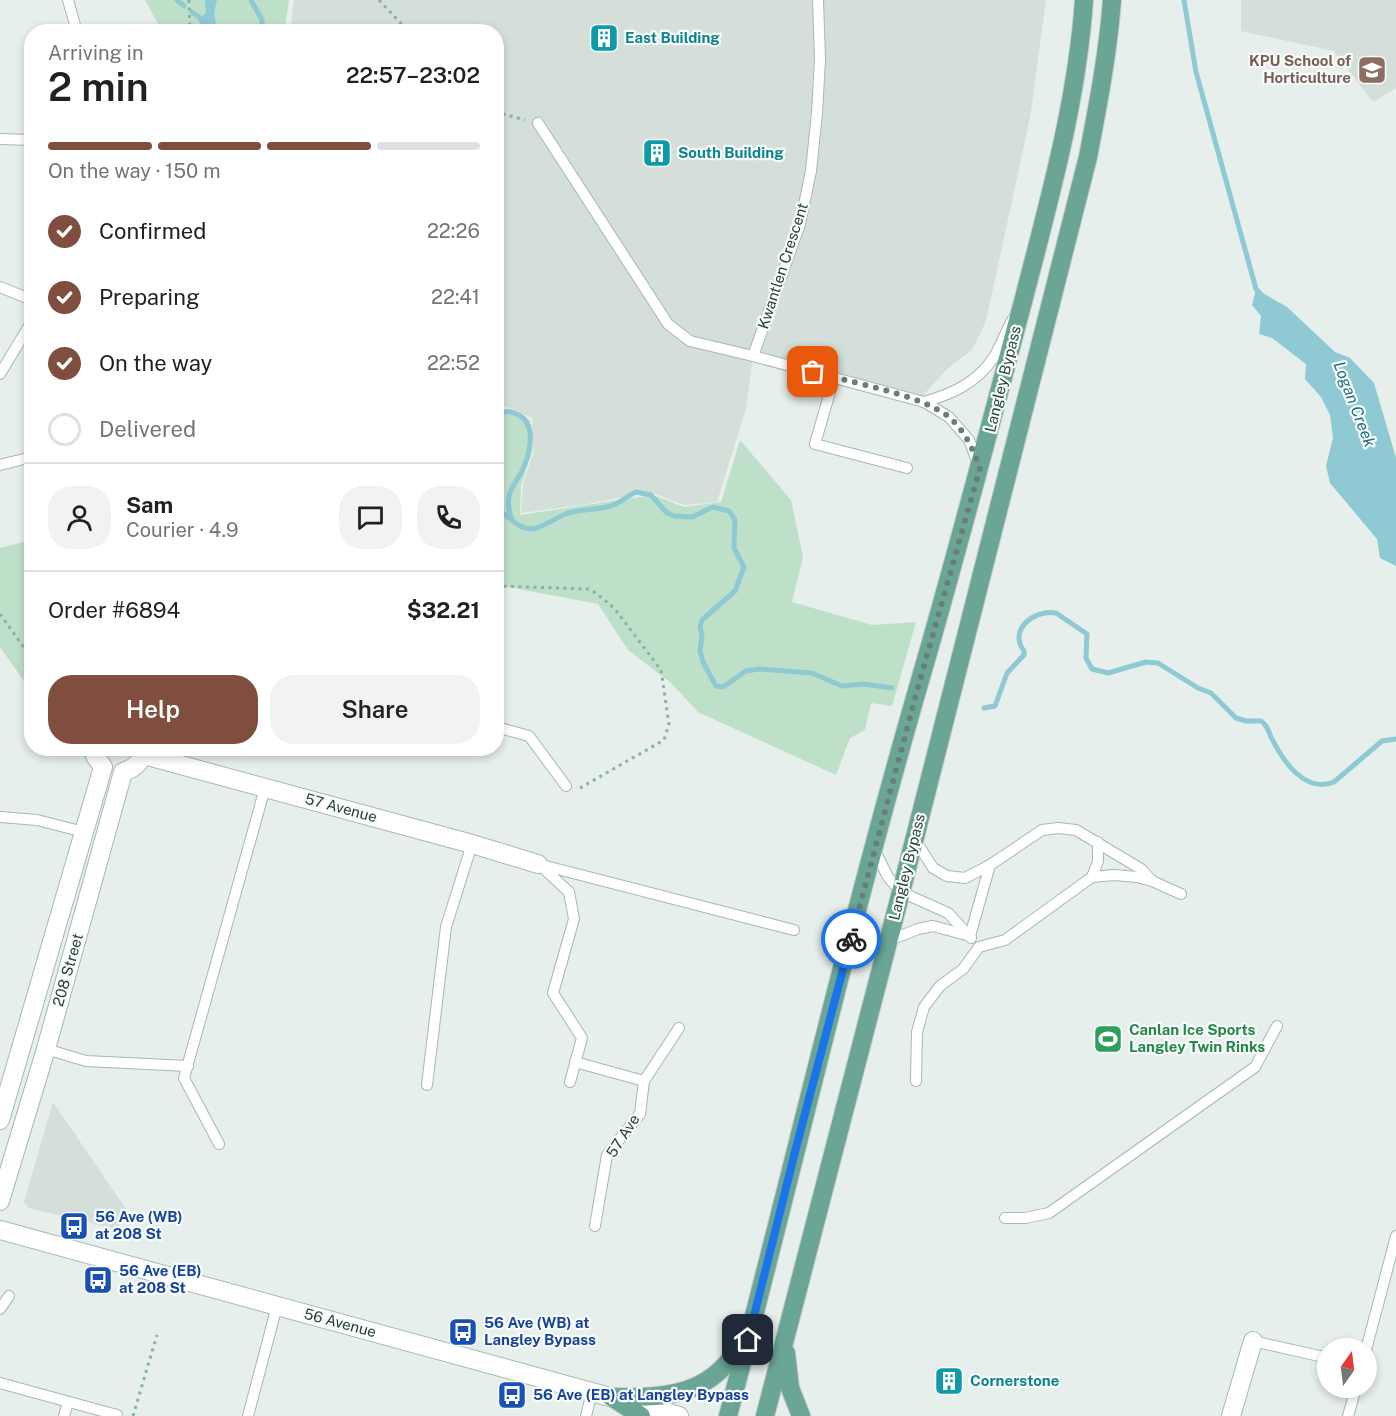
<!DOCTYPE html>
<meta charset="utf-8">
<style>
:root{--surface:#fff;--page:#f2f2f2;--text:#202124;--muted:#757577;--line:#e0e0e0;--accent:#7f4e3f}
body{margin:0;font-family:"Public Sans",sans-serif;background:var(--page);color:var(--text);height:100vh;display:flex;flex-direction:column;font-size:22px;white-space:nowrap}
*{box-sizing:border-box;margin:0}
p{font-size:20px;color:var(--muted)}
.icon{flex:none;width:33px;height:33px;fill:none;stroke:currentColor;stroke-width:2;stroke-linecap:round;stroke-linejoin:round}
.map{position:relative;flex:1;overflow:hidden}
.side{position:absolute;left:24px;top:24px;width:480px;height:732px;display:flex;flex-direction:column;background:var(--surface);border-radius:24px;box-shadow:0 3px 9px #0003}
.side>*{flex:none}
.needle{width:39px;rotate:14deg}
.controls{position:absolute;left:1317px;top:1338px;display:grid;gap:12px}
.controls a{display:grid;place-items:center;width:60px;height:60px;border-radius:50%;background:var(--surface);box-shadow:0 3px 9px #0003;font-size:30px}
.pin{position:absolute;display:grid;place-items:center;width:51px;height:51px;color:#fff;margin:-26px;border-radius:12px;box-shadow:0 3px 9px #0006}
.courier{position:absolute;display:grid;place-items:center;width:60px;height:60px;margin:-30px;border:4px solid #1a73e8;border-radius:50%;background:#fff;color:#222;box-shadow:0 2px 8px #0007}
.headline em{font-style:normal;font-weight:600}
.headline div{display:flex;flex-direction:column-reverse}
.headline{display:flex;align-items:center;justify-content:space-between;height:102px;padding:0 24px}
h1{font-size:39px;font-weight:600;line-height:45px}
.bar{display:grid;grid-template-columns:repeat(4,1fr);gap:9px 6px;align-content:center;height:72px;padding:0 24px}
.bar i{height:8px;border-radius:4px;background:var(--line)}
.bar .on{background:var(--accent)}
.bar p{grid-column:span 4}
.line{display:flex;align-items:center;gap:15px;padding:0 24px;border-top:2px solid var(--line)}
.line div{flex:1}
.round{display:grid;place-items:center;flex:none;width:63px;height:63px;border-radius:24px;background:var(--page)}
ol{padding:0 24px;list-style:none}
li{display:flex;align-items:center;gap:18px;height:66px}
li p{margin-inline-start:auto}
li .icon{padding:6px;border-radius:50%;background:var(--accent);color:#fff;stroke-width:4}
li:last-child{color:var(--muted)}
li i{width:33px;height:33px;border:3px solid var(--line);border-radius:50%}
.primary-button{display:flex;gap:12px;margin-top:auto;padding:12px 24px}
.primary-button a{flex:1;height:69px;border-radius:24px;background:var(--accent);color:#fff;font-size:24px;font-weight:600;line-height:69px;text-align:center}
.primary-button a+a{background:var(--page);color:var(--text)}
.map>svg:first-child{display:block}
.built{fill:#d4dfda}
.green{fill:#bfe0c8}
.water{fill:#8ec9d4}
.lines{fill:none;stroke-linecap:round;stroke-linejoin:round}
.stream{stroke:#8ec9d4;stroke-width:5}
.lane-casing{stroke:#a8b8b2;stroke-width:12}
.street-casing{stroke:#a8b8b2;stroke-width:20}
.secondary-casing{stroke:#a4bbb3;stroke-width:20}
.primary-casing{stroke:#c2cac8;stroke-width:20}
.path{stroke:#86b3a5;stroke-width:3;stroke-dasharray:3 4.5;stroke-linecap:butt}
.lane{stroke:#fff;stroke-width:10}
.street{stroke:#fff;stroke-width:18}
.secondary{stroke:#fff;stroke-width:18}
.primary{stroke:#6aa596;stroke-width:18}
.done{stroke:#687f78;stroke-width:6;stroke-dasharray:0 10.8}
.route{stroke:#1a73e8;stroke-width:8}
.labels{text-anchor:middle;stroke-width:4.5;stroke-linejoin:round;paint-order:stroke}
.culture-label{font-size:15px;font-weight:bold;fill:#0d838f;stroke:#f7fbf9;text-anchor:start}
.education-label{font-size:15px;font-weight:bold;fill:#785e54;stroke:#f7fbf9;text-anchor:end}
.street-label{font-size:15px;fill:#24423a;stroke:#f7fbf9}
.leisure-label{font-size:15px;font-weight:bold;fill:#27864d;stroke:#f7fbf9;text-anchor:start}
.transit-label{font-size:15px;font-weight:bold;fill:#164399;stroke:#f7fbf9;text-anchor:start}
.water-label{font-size:16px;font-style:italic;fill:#1c6f80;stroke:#f7fbf9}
</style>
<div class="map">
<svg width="1396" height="1416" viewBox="0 0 1396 1416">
<rect width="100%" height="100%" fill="#e6efeb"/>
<g class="built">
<path d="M 294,0 L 1046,0 L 1030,118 L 986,321 L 972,350 L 947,369 L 918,401 L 753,356 L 746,409 L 717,502 L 684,505 L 651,492 L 587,504 L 521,513 L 523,483 L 533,453 L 532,418 L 500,404 L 497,405 L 496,32 L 290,32 Z"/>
<path d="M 1241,0 L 1396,0 L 1396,88 L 1373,102 L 1334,51 L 1241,31 Z"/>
<path d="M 53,1102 L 130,1215 L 116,1229 L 28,1208 L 24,1202 Z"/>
</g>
<g class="green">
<path d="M 145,0 L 289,0 L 284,32 L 162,31 Z"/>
<path d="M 497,408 L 530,420 L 532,451 L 521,485 L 520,515 L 639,497 L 656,496 L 684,507 L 721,502 L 740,440 L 791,500 L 803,557 L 792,602 L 872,625 L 916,622 L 892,706 L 871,703 L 865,730 L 850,738 L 836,775 L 698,712 L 671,683 L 628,650 L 598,604 L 497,585 Z"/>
<path d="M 31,540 L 32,540 L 31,691 L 0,647 L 0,548 Z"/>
</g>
<g class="water">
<path d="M 205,0 L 217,0 L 214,13 L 217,31 L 205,31 L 201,26 L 198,19 L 206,13 Z"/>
<path d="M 1256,289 L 1287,307 L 1335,352 L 1350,358 L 1374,383 L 1396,458 L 1396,566 L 1380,558 L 1377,539 L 1330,483 L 1326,466 L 1333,438 L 1330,415 L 1321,397 L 1305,379 L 1306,364 L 1272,338 L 1259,334 L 1261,316 L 1252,305 Z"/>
</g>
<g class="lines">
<g class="stream">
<path d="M 177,0 L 184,6"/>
<path d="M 251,0 L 262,20 L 262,32"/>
<path d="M 1184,0 L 1196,72 L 1256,289 L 1260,293"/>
<path d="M 192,12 L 207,23 L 208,32"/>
<path d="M 496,416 C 502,412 507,410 514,413 C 539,421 530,454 522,471 C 518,479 510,488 509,497 C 507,505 510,513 512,520 C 533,540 548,520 568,513 C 582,509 597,510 611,506 C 620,503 627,496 636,492 L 651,495 L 666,512 L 674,516 L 692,517 L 713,507 L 729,511 L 735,520 L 734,548 L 744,567 L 735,591 L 702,620 L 700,626 L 702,636 L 700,651 L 703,662 L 716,686 L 723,687 L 746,671 L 759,669 L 812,673 L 842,686 L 864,684 L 892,688"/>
<path d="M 496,508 L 512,520"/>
<path d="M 984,708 L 995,706 L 1007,673 L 1024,655 L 1024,651 C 1008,630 1034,609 1056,613 L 1087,634 L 1086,658 L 1092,669 L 1108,673 L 1146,662 L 1158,663 L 1198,688 L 1211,693 L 1236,718 L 1246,721 L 1261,721 C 1267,725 1268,730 1271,737 C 1282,759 1304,794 1334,782 L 1382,741 L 1396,739"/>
</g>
<g class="lane-casing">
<g id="lane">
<path d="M 68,0 L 77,32"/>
<path d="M 818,0 L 820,59 L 817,113 L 811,171 L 800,224 L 753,356 L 924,402 L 949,417 L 969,440 L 979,466"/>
<path d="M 538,123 L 668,324 L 690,341 L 753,356"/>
<path d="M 0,139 L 32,140"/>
<path d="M 0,287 L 32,300"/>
<path d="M 0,374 L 32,321"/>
<path d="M 834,378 L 815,444 L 907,468"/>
<path d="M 924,402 C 952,394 977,383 994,357 C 1001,345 1006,331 1013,319"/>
<path d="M 0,465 L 32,457"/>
<path d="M 496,727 L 529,736 L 566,786"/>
<path d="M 1,817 L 37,820 L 84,832"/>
<path d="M 914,838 L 933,868 L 947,876 L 965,878 L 990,865 L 1042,830 L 1058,828 L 1076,830 L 1141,869 L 1152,881"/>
<path d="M 874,849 L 888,877 L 901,892 L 948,913 L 971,938"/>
<path d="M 538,864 L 794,930"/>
<path d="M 541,866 L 569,892 L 574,919 L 553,993 L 582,1038 L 570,1082"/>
<path d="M 1092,877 L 1098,861 L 1098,842"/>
<path d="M 888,941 L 918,929 L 933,926 L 970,936 L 990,865"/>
<path d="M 46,1049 L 86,1061 L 188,1066"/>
<path d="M 575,1062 L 644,1081 L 679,1028"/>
<path d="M 916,1081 L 917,1032 L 924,1007 L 940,986 L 963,969 L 979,947 L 1005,940 L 1092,877 L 1114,875 L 1137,877 L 1152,881 L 1181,894"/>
<path d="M 427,1085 L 446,927 L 472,844"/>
<path d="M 219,1144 L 184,1078 L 265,788"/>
<path d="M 1005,1218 L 1025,1218 L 1049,1213 L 1255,1067 L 1277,1026"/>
<path d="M 595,1226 L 607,1155 L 640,1114 L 644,1081"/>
<path d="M 0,1309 L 9,1296"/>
<path d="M 1253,1341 L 1328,1358"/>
<path d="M 1366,1350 L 1396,1236"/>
<path d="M 0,1383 L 117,1415"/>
<path d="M 64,1416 L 68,1402"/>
<path d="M 248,1416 L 277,1306"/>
<path d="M 586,1416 L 592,1392"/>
<path d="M 1348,1416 L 1356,1388"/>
</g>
</g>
<g class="street-casing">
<g id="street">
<path d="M 144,755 L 472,844 L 538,864"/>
<path d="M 0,1120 L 103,767 L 95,756 L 94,748"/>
<path d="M 0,1201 L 46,1049 L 123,772 C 136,768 142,761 145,748"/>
<path d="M 1231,1416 L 1253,1341"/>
</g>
</g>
<g class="secondary-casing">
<path id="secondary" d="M 0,1230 L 679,1416"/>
</g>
<g class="primary-casing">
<g id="primary">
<path d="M 786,1353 L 790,1388 L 801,1416"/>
<path d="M 611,1397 C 668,1398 713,1396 743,1340"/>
<path d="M 613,1398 L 641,1416"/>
<path d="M 728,1416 C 793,1170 850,921 921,677 C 958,550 991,422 1025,294 C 1050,197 1077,101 1084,0"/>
<path d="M 765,1416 L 901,892 L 1088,157 C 1098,105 1108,53 1112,0"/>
</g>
</g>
<g class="path">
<path d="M 189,0 L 190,32"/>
<path d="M 379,0 L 409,32"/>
<path d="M 496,110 L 500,113 L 525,120"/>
<path d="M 496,586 L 588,589 L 596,593 L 614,608 L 661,670 L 669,724 L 664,740 L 580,788"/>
<path d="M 0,614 L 32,659"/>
<path d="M 133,1416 L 157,1335"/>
</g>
<use href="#lane" class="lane"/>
<use href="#street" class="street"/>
<use href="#secondary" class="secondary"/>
<use href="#primary" class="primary"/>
</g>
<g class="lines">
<path class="done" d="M 813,372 C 849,382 922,395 949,417 C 965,431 973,449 980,468 L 920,680 L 851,939"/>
<path class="route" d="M 748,1340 L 797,1144 L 851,939"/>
</g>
<defs>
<g id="building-square" transform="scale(1.5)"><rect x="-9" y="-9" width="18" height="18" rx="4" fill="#0f9aa8" stroke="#f7fbf9"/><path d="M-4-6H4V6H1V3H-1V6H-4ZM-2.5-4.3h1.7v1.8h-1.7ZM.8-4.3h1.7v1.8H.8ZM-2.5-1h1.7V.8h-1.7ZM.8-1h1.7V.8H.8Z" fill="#fff"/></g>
<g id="university-square" transform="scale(1.5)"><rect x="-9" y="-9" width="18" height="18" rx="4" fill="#8d6e63" stroke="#f7fbf9"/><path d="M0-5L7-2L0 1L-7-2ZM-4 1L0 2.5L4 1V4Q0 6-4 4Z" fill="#fff"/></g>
<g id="stadium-square" transform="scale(1.5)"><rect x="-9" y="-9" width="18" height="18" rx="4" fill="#2e9e5b" stroke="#f7fbf9"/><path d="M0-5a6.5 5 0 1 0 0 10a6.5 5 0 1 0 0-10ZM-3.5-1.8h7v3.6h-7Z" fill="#fff"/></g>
<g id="bus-square" transform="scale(1.5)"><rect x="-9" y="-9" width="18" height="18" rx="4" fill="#1a4fb4" stroke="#f7fbf9"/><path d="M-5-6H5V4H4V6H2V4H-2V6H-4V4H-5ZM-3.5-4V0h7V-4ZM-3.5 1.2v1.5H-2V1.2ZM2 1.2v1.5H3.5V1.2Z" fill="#fff"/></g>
</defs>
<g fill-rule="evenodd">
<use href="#building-square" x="604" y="38"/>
<use href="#university-square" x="1372" y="70"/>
<use href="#building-square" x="657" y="153"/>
<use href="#stadium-square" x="1108" y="1039"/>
<use href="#bus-square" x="74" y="1226"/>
<use href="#bus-square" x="98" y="1280"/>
<use href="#bus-square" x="463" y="1332"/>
<use href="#building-square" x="949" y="1381"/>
<use href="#bus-square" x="512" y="1395"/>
</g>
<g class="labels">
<g class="culture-label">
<text x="625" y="43">East Building</text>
<text x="678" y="158">South Building</text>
<text x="970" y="1386">Cornerstone</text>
</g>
<g class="education-label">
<text x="1351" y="66">KPU School of<tspan x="1351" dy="17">Horticulture</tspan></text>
</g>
<g class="street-label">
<text transform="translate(783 266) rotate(-72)" y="5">Kwantlen Crescent</text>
<text transform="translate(1003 379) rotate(-76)" y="5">Langley Bypass</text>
<text transform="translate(341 808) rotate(15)" y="5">57 Avenue</text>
<text transform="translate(907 867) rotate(-76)" y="5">Langley Bypass</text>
<text transform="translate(68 970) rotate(-74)" y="5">208 Street</text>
<text transform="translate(623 1136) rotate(-57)" y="5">57 Ave</text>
<text transform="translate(340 1323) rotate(15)" y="5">56 Avenue</text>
</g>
<g class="leisure-label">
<text x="1129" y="1035">Canlan Ice Sports<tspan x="1129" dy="17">Langley Twin Rinks</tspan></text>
</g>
<g class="transit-label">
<text x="95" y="1222">56 Ave (WB)<tspan x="95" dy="17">at 208 St</tspan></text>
<text x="119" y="1276">56 Ave (EB)<tspan x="119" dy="17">at 208 St</tspan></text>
<text x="484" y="1328">56 Ave (WB) at<tspan x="484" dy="17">Langley Bypass</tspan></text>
<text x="533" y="1400">56 Ave (EB) at Langley Bypass</text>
</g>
<g class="water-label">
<text transform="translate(1355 404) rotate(69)" y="6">Logan Creek</text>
</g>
</g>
</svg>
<div class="controls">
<a><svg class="needle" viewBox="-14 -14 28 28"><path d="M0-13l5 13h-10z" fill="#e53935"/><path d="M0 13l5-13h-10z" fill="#757577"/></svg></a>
</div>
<div class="pin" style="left:813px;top:372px;background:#ea580c"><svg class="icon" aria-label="bag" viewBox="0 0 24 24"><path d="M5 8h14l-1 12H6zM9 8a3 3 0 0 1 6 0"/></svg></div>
<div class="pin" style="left:748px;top:1340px;background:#1f2937"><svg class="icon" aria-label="home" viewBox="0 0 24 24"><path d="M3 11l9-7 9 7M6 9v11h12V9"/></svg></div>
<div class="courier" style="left:851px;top:939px"><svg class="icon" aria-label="bike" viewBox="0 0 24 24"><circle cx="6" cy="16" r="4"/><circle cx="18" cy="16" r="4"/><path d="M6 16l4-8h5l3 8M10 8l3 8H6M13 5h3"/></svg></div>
<section class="side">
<div class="headline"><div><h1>2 min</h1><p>Arriving in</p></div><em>22:57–23:02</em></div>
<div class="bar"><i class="on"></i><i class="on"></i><i class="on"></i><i></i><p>On the way · 150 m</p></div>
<ol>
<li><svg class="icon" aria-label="check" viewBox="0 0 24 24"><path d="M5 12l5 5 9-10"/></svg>Confirmed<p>22:26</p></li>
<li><svg class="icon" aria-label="check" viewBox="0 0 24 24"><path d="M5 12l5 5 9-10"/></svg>Preparing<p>22:41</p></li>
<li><svg class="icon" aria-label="check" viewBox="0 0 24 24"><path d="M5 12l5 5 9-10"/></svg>On the way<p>22:52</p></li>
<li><i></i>Delivered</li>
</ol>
<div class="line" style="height:108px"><a class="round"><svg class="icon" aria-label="person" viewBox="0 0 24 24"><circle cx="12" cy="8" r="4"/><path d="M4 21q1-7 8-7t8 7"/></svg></a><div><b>Sam</b><p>Courier · 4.9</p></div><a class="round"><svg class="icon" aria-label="chat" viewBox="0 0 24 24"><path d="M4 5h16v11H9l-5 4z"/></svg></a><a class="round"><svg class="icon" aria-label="phone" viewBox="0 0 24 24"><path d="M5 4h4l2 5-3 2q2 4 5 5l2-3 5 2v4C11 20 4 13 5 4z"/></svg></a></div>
<div class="line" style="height:78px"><div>Order #6894</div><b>$32.21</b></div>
<div class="primary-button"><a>Help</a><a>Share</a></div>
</section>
</div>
